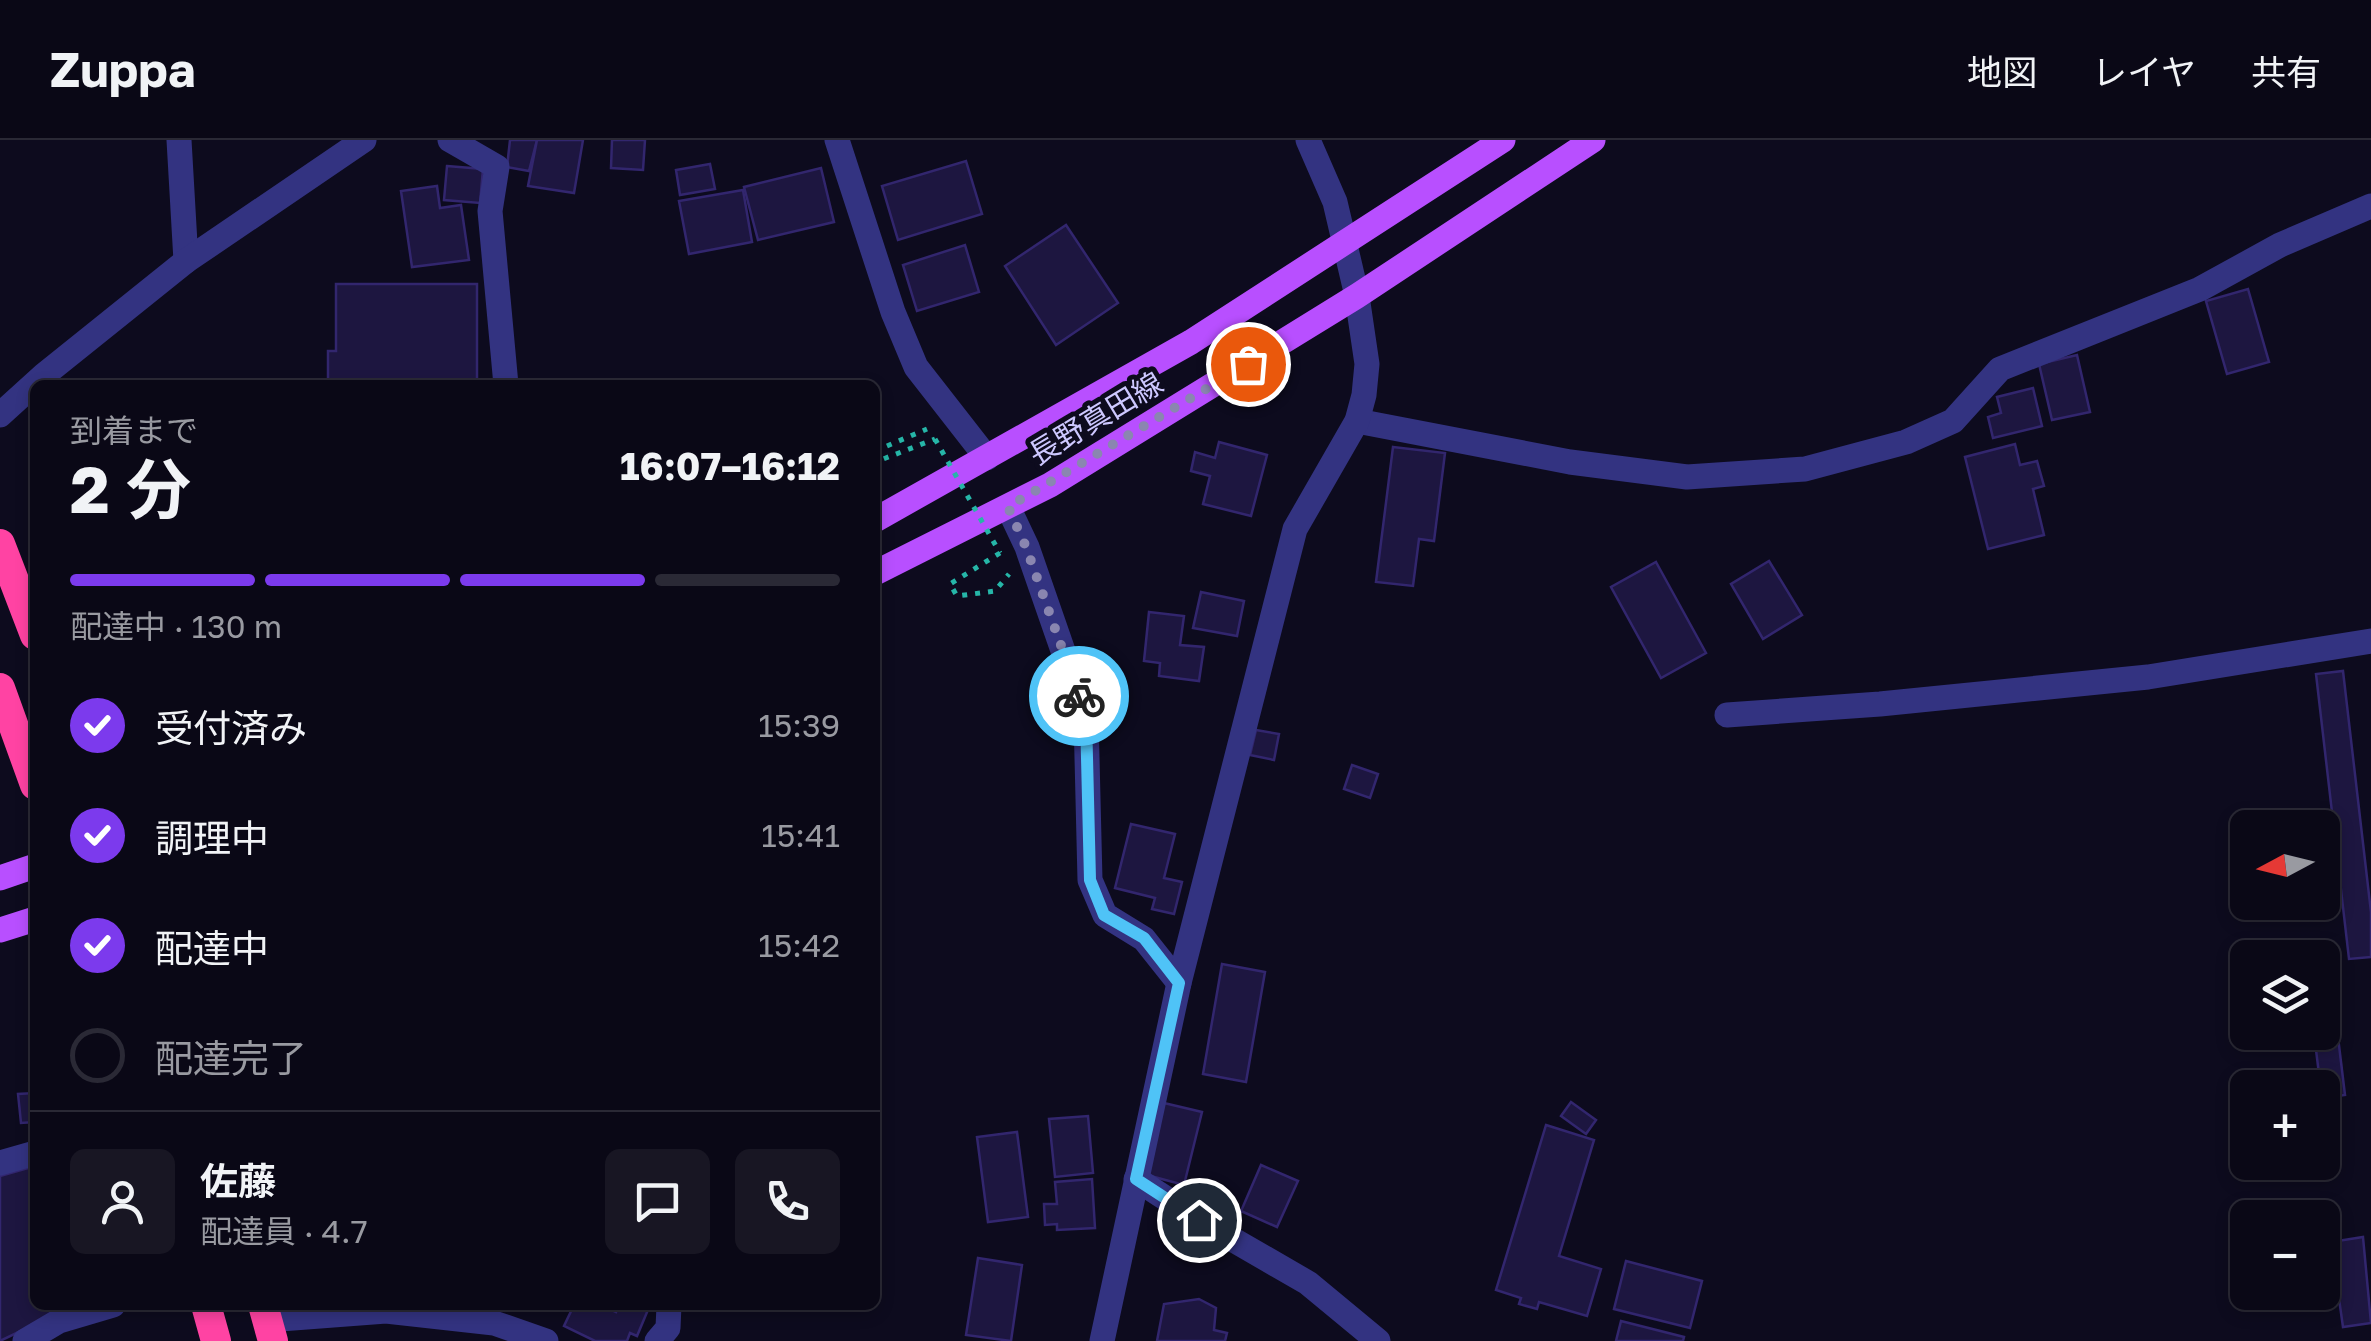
<!DOCTYPE html>
<html lang="ja">
<meta charset="utf-8">
<style>
:root{--surface:#0a0816;--page:#181623;--text:#f1f3f6;--muted:#999aa1;--line:#2a2935;--accent:#7c3aed}
body{margin:0;font-family:"Golos Text","Noto Sans JP",sans-serif;background:var(--page);color:var(--text);height:100vh;display:flex;flex-direction:column;font-size:38px;white-space:nowrap}
*{box-sizing:border-box;margin:0}
p{font-size:32px;color:var(--muted)}
.icon{flex:none;width:55px;height:55px;fill:none;stroke:currentColor;stroke-width:2;stroke-linecap:round;stroke-linejoin:round}
.map{position:relative;flex:1;overflow:hidden}
.panel{position:absolute;left:30px;top:240px;width:850px;height:930px;display:flex;flex-direction:column;background:var(--surface);border-radius:15px;box-shadow:0 5px 15px #0003,0 0 0 2px var(--line)}
.panel>*{flex:none}
.needle{width:65px;rotate:263deg}
.buttons{position:absolute;left:2230px;top:670px;display:grid;gap:20px}
.buttons a{display:grid;place-items:center;width:110px;height:110px;border-radius:15px;background:var(--surface);box-shadow:0 5px 15px #0003,0 0 0 2px var(--line);font-size:50px}
.pin{position:absolute;display:grid;place-items:center;width:85px;height:85px;color:#fff;margin:-42px;border:5px solid #fff;border-radius:50%;box-shadow:0 2px 10px #0007}
.courier{position:absolute;display:grid;place-items:center;width:100px;height:100px;margin:-50px;border:8px solid #4fc3f7;border-radius:50%;background:#fff;color:#222;box-shadow:0 2px 12px #0007}
.headline em{font-style:normal;font-weight:700}
.headline div{display:flex;flex-direction:column-reverse}
.headline{display:flex;align-items:center;justify-content:space-between;height:170px;padding:0 40px}
h1{font-size:65px;font-weight:700;line-height:75px}
.bar{display:grid;grid-template-columns:repeat(4,1fr);gap:15px 10px;align-content:center;height:120px;padding:0 40px}
.bar i{height:12px;border-radius:8px;background:var(--line)}
.bar .selected{background:var(--accent)}
.bar p{grid-column:span 4}
.line{display:flex;align-items:center;gap:25px;padding:0 40px;border-top:2px solid var(--line)}
.line div{flex:1}
.round{display:grid;place-items:center;flex:none;width:105px;height:105px;border-radius:15px;background:var(--page)}
ol{padding:0 40px;list-style:none}
li{display:flex;align-items:center;gap:30px;height:110px}
li p{margin-inline-start:auto}
li .icon{padding:10px;border-radius:50%;background:var(--accent);color:#fff;stroke-width:4}
li:last-child{color:var(--muted)}
li i{width:55px;height:55px;border:5px solid var(--line);border-radius:50%}
header{display:flex;align-items:center;gap:60px;box-sizing:border-box;height:140px;padding:0 50px;background:var(--surface);border-bottom:2px solid var(--line)}
header strong{font-size:48px}
nav{display:flex;gap:55px;margin-inline-start:auto;font-size:35px}
.map>svg:first-child{display:block}
.building{fill:#1d1640;stroke:#32266e;stroke-width:2.5}
.lines{fill:none;stroke-linecap:round;stroke-linejoin:round}
.path{stroke:#26b6a8;stroke-width:5;stroke-dasharray:5 8;stroke-linecap:butt}
.minor{stroke:#333381;stroke-width:25}
.major{stroke:#b84fff;stroke-width:25}
.highway{stroke:#ff43a3;stroke-width:30}
.path-bridge{stroke:#26b6a8;stroke-width:5;stroke-dasharray:5 8;stroke-linecap:butt}
.done{stroke:#8a86b0;stroke-width:10;stroke-dasharray:0 18}
.route{stroke:#4fc3f7;stroke-width:12}
.labels{text-anchor:middle;stroke-width:10;stroke-linejoin:round;paint-order:stroke}
.street-label{font-size:30px;fill:#cdc8ff;stroke:#0d0b1e}
</style>
<header>
<strong>Zuppa</strong>
<nav><a>地図</a><a>レイヤ</a><a>共有</a></nav>
</header>
<div class="map">
<svg width="2371" height="1201" viewBox="0 0 2371 1201">
<rect width="100%" height="100%" fill="#0d0b1e"/>
<g class="building">
<path d="M 510,0 L 537,0 L 529,31 L 507,27 Z"/>
<path d="M 537,0 L 583,0 L 574,53 L 528,46 Z"/>
<path d="M 612,0 L 645,0 L 643,30 L 611,28 Z"/>
<path d="M 966,21 L 982,74 L 898,100 L 882,46 Z"/>
<path d="M 710,24 L 715,49 L 680,55 L 676,30 Z"/>
<path d="M 447,26 L 483,29 L 480,63 L 444,60 Z"/>
<path d="M 821,28 L 834,82 L 758,100 L 744,47 Z"/>
<path d="M 437,46 L 440,68 L 461,65 L 469,120 L 412,127 L 401,51 Z"/>
<path d="M 743,50 L 752,102 L 689,114 L 679,61 Z"/>
<path d="M 1066,85 L 1118,163 L 1056,205 L 1005,126 Z"/>
<path d="M 965,105 L 979,152 L 917,171 L 903,125 Z"/>
<path d="M 336,144 L 477,144 L 477,245 L 328,245 L 328,211 L 336,211 Z"/>
<path d="M 2248,149 L 2269,222 L 2227,234 L 2206,161 Z"/>
<path d="M 2077,215 L 2090,272 L 2052,280 L 2039,224 Z"/>
<path d="M 2033,248 L 2042,286 L 1993,298 L 1988,277 L 2001,273 L 1997,257 Z"/>
<path d="M 1219,302 L 1267,315 L 1251,376 L 1203,364 L 1210,336 L 1191,331 L 1195,312 L 1215,318 Z"/>
<path d="M 2015,304 L 2020,325 L 2037,321 L 2044,346 L 2033,349 L 2044,395 L 1988,409 L 1965,317 Z"/>
<path d="M 1393,307 L 1445,313 L 1434,401 L 1419,399 L 1413,446 L 1376,442 Z"/>
<path d="M 1769,421 L 1802,475 L 1763,499 L 1731,444 Z"/>
<path d="M 1656,422 L 1706,513 L 1661,538 L 1611,447 Z"/>
<path d="M 1201,452 L 1244,461 L 1237,496 L 1193,488 Z"/>
<path d="M 1149,472 L 1184,476 L 1180,505 L 1204,507 L 1199,541 L 1159,536 L 1160,523 L 1144,521 Z"/>
<path d="M 2343,531 L 2371,772 L 2371,817 L 2349,819 L 2316,534 Z"/>
<path d="M 1256,590 L 1279,594 L 1274,620 L 1250,615 Z"/>
<path d="M 1352,625 L 1378,634 L 1370,658 L 1344,649 Z"/>
<path d="M 1131,684 L 1175,694 L 1164,738 L 1182,742 L 1174,774 L 1152,769 L 1155,758 L 1115,748 Z"/>
<path d="M 1222,824 L 1265,832 L 1246,942 L 1203,934 Z"/>
<path d="M 2338,897 L 2345,955 L 2322,958 L 2316,910 L 2322,910 L 2320,900 Z"/>
<path d="M 35,953 L 35,982 L 21,983 L 18,954 Z"/>
<path d="M 1571,962 L 1596,980 L 1586,994 L 1561,976 Z"/>
<path d="M 1164,963 L 1202,972 L 1184,1045 L 1147,1035 Z"/>
<path d="M 1088,976 L 1093,1033 L 1055,1037 L 1049,979 Z"/>
<path d="M 1546,985 L 1594,1000 L 1559,1116 L 1601,1129 L 1587,1176 L 1539,1162 L 1537,1169 L 1519,1164 L 1521,1158 L 1496,1150 Z"/>
<path d="M 1017,992 L 1028,1077 L 988,1082 L 977,997 Z"/>
<path d="M 1261,1025 L 1298,1041 L 1277,1087 L 1241,1071 Z"/>
<path d="M 35,1026 L 35,1165 L 88,1165 L 54,1175 L 0,1201 L 0,1036 Z"/>
<path d="M 1092,1039 L 1095,1088 L 1057,1090 L 1057,1084 L 1045,1085 L 1044,1064 L 1057,1064 L 1055,1042 Z"/>
<path d="M 2363,1097 L 2371,1183 L 2343,1187 L 2331,1102 Z"/>
<path d="M 978,1118 L 1022,1125 L 1011,1201 L 966,1195 Z"/>
<path d="M 1626,1121 L 1702,1141 L 1690,1188 L 1614,1169 Z"/>
<path d="M 1199,1159 L 1216,1168 L 1214,1190 L 1227,1193 L 1225,1201 L 1157,1201 L 1164,1164 Z"/>
<path d="M 574,1165 L 601,1165 L 616,1172 L 619,1165 L 650,1165 L 637,1196 L 630,1193 L 627,1201 L 595,1201 L 564,1186 Z"/>
<path d="M 1621,1181 L 1684,1197 L 1683,1201 L 1616,1201 Z"/>
</g>
<g class="lines">
<g class="path">
<path d="M 875,311 L 927,289"/>
<path d="M 875,315 L 878,321 L 935,299"/>
<path d="M 1000,413 L 950,444 L 957,456 L 995,451 L 1009,434"/>
</g>
<g class="minor">
<path d="M 179,0 L 186,121"/>
<path d="M 450,0 L 497,27 L 490,71 L 506,245"/>
<path d="M 837,0 L 893,172 L 916,227 L 987,318"/>
<path d="M 0,275 L 44,235 L 186,121 L 364,0"/>
<path d="M 1357,281 L 1570,322 L 1687,337 L 1805,329 L 1906,302 L 1953,281 L 2000,229 L 2200,149 L 2280,105 L 2371,66"/>
<path d="M 1008,367 L 1027,407 L 1086,577 L 1090,740 L 1105,775 L 1144,799 L 1179,843"/>
<path d="M 1727,575 L 1880,564 L 2148,537 L 2371,501"/>
<path d="M 0,1023 L 35,1013"/>
<path d="M 1136,1039 L 1199,1080 L 1308,1143 L 1378,1201"/>
<path d="M 267,1180 L 386,1171 L 494,1183 L 546,1201"/>
<path d="M 25,1201 L 59,1181 L 113,1165"/>
<path d="M 657,1201 L 668,1188 L 669,1165"/>
<path d="M 1102,1201 L 1179,843 L 1295,389 L 1357,281 L 1364,255 L 1367,224 L 1357,156 L 1335,62 L 1308,0"/>
</g>
<g class="major">
<path d="M 875,380 L 1191,202 L 1503,0"/>
<path d="M 875,433 L 1050,345 L 1357,156 L 1593,0"/>
<path d="M 0,738 L 35,726"/>
<path d="M 0,790 L 35,779"/>
</g>
<g class="highway">
<path d="M 0,404 L 35,495"/>
<path d="M 0,548 L 35,645"/>
<path d="M 206,1165 L 216,1201"/>
<path d="M 263,1165 L 273,1201"/>
</g>
<path class="path-bridge" d="M 935,299 L 1000,413"/>
</g>
<g class="lines">
<path class="done" d="M 1079,556 L 1026,407 L 1008,367 L 1248,224"/>
<path class="route" d="M 1079,556 L 1086,577 L 1090,740 L 1104,775 L 1144,798 L 1179,843 L 1136,1039 L 1199,1080"/>
</g>
<g class="labels">
<g class="street-label">
<text transform="translate(1096 279) rotate(-31)" y="10">長野真田線</text>
</g>
</g>
</svg>
<div class="buttons">
<a><svg class="needle" viewBox="-14 -14 28 28"><path d="M0-13l5 13h-10z" fill="#e53935"/><path d="M0 13l5-13h-10z" fill="#999aa1"/></svg></a>
<a><svg class="icon" aria-label="layers" viewBox="0 0 24 24"><path d="M12 4l9 5-9 5-9-5zM3 14l9 5 9-5"/></svg></a>
<a>+</a>
<a>−</a>
</div>
<div class="pin" style="left:1248px;top:224px;background:#ea580c"><svg class="icon" aria-label="bag" viewBox="0 0 24 24"><path d="M5 8h14l-1 12H6zM9 8a3 3 0 0 1 6 0"/></svg></div>
<div class="pin" style="left:1199px;top:1080px;background:#1f2937"><svg class="icon" aria-label="home" viewBox="0 0 24 24"><path d="M3 11l9-7 9 7M6 9v11h12V9"/></svg></div>
<div class="courier" style="left:1079px;top:556px"><svg class="icon" aria-label="bike" viewBox="0 0 24 24"><circle cx="6" cy="16" r="4"/><circle cx="18" cy="16" r="4"/><path d="M6 16l4-8h5l3 8M10 8l3 8H6M13 5h3"/></svg></div>
<section class="panel">
<div class="headline"><div><h1>2 分</h1><p>到着まで</p></div><em>16:07–16:12</em></div>
<div class="bar"><i class="selected"></i><i class="selected"></i><i class="selected"></i><i></i><p>配達中 · 130 m</p></div>
<ol>
<li><svg class="icon" aria-label="check" viewBox="0 0 24 24"><path d="M5 12l5 5 9-10"/></svg>受付済み<p>15:39</p></li>
<li><svg class="icon" aria-label="check" viewBox="0 0 24 24"><path d="M5 12l5 5 9-10"/></svg>調理中<p>15:41</p></li>
<li><svg class="icon" aria-label="check" viewBox="0 0 24 24"><path d="M5 12l5 5 9-10"/></svg>配達中<p>15:42</p></li>
<li><i></i>配達完了</li>
</ol>
<div class="line" style="height:180px"><a class="round"><svg class="icon" aria-label="person" viewBox="0 0 24 24"><circle cx="12" cy="8" r="4"/><path d="M4 21q1-7 8-7t8 7"/></svg></a><div><b>佐藤</b><p>配達員 · 4.7</p></div><a class="round"><svg class="icon" aria-label="chat" viewBox="0 0 24 24"><path d="M4 5h16v11H9l-5 4z"/></svg></a><a class="round"><svg class="icon" aria-label="phone" viewBox="0 0 24 24"><path d="M5 4h4l2 5-3 2q2 4 5 5l2-3 5 2v4C11 20 4 13 5 4z"/></svg></a></div>
</section>
</div>
